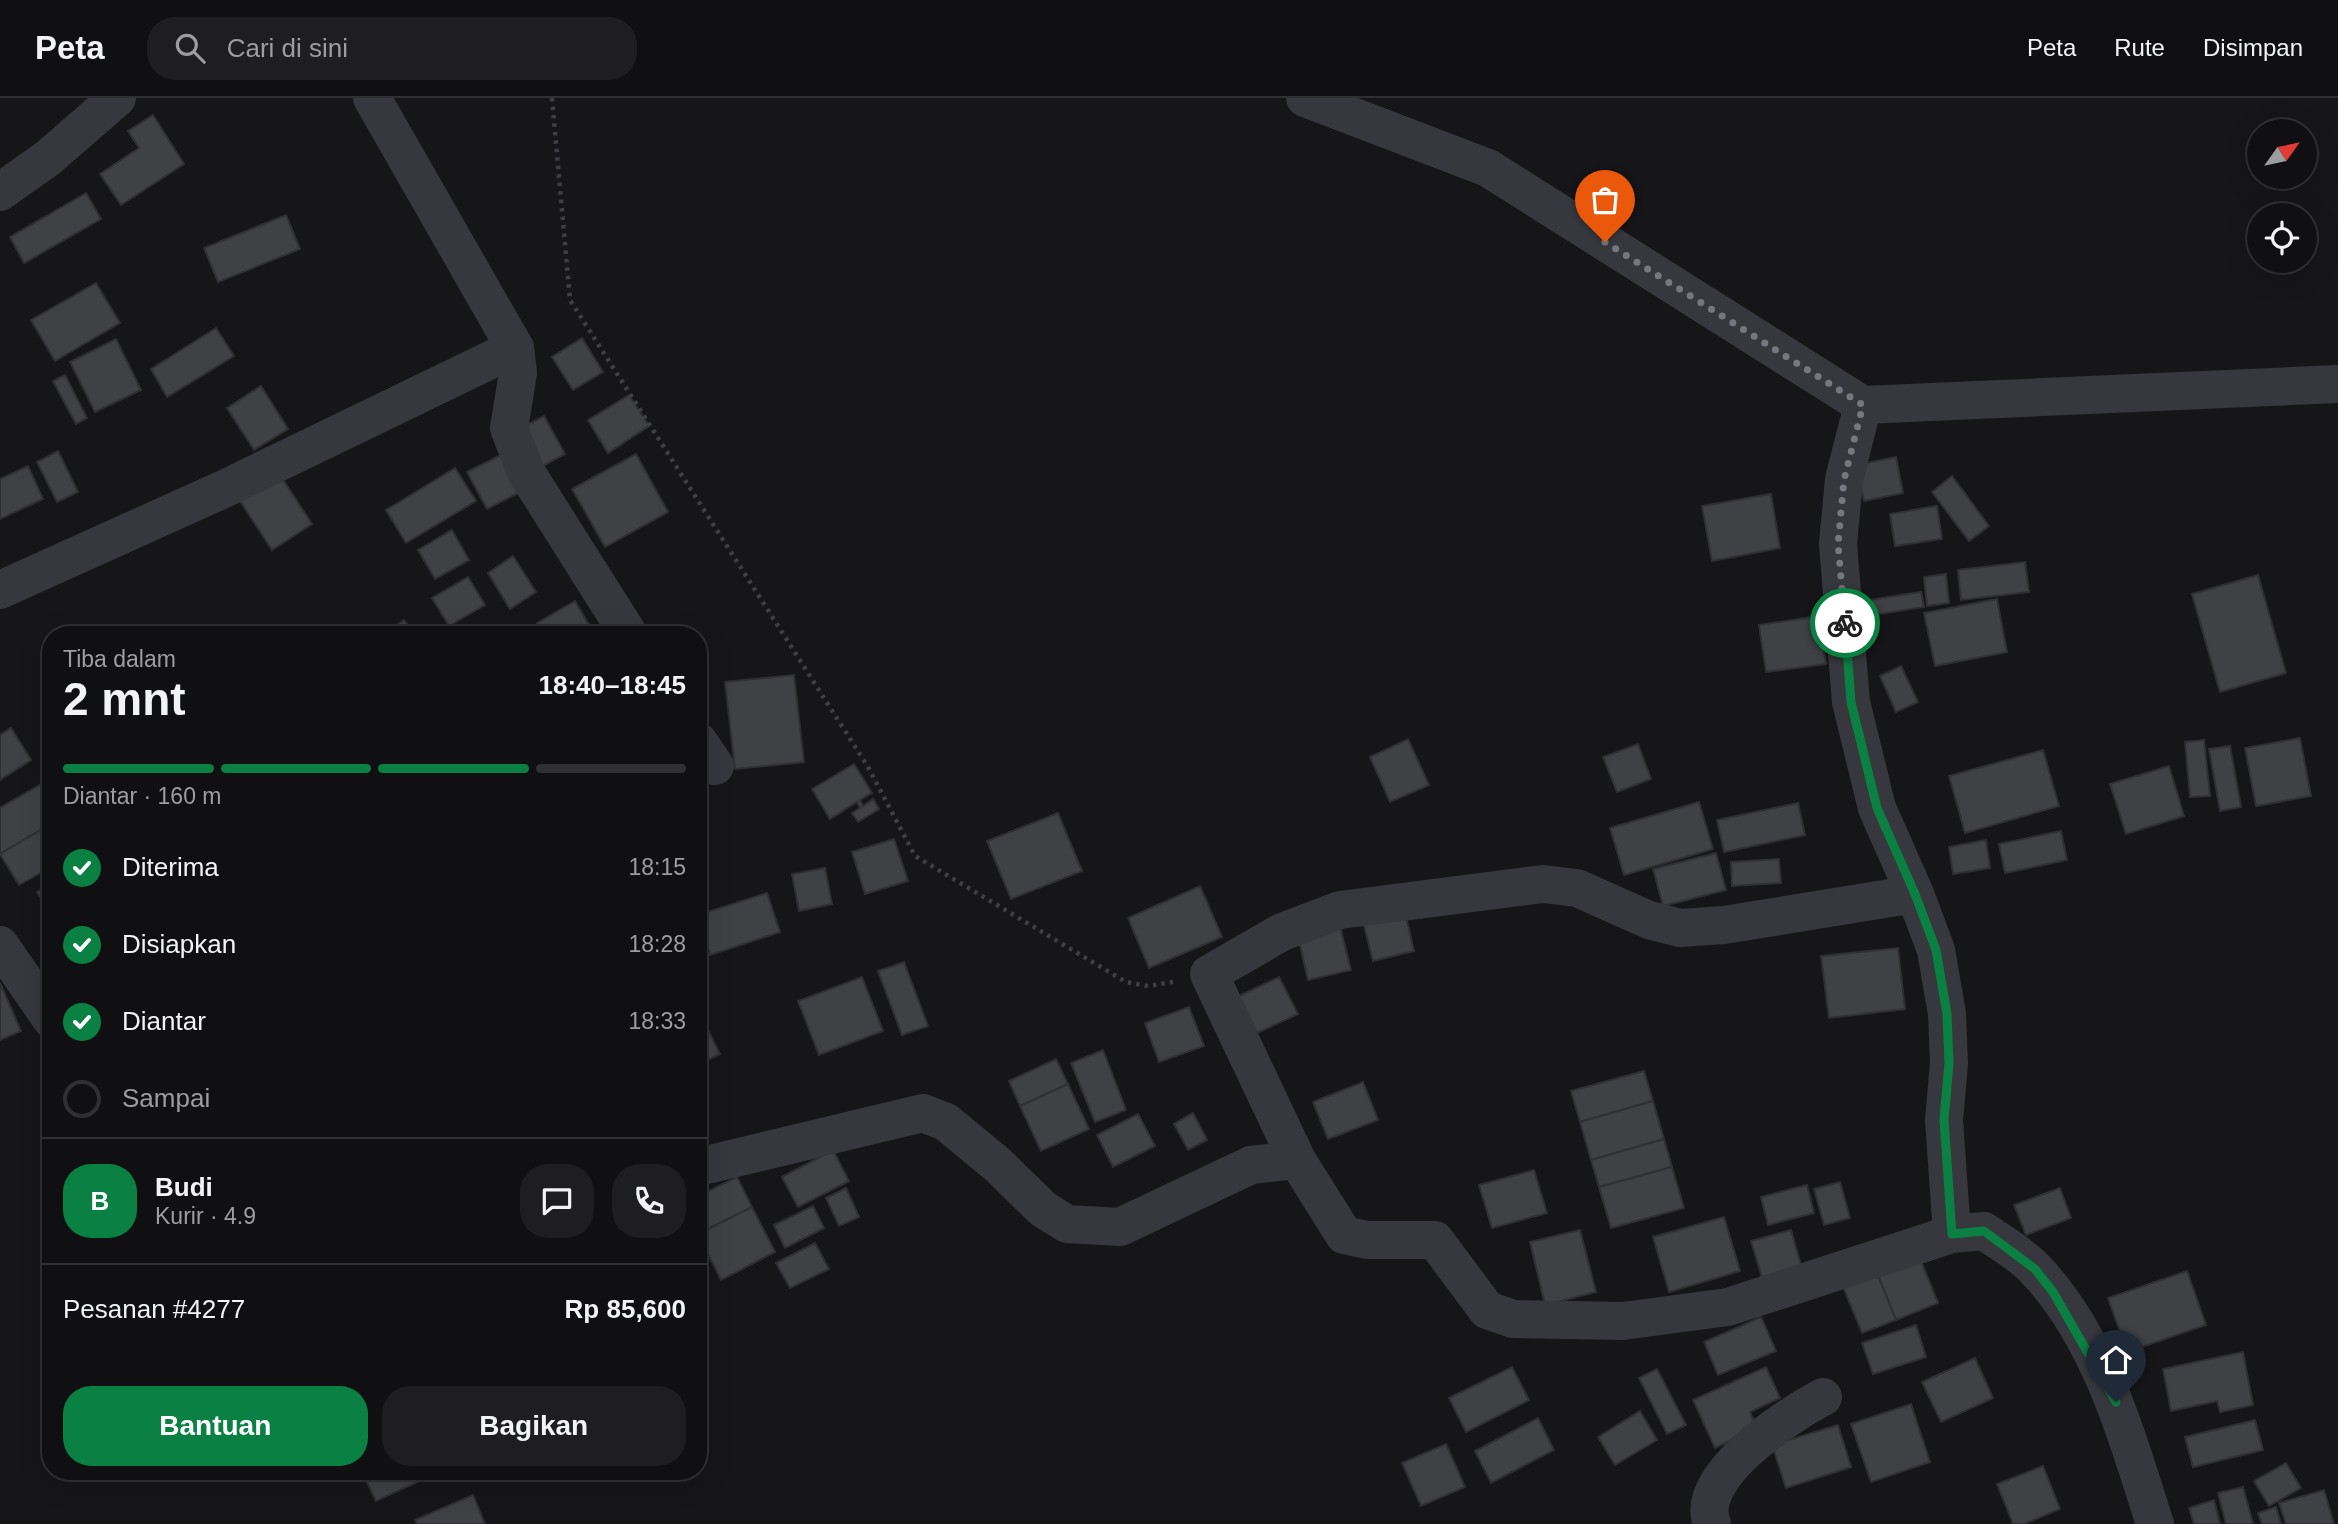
<!DOCTYPE html>
<html lang="id">
<meta charset="utf-8">
<style>
:root{--surface:#101012;--page:#1e1e20;--text:#f1f3f6;--muted:#9c9d9f;--line:#303032;--accent:#0b8043}
body{margin:0;font-family:Helvetica,sans-serif;background:var(--page);color:var(--text);height:100vh;display:flex;flex-direction:column;font-size:26px;white-space:nowrap}
*{box-sizing:border-box;margin:0}
p{font-size:23px;color:var(--muted)}
.icon{flex:none;width:38px;height:38px;fill:none;stroke:currentColor;stroke-width:2;stroke-linecap:round;stroke-linejoin:round}
.map{position:relative;flex:1;overflow:hidden}
.sheet{position:absolute;left:42px;top:528px;width:665px;height:854px;display:flex;flex-direction:column;background:var(--surface);border-radius:28px;box-shadow:0 7px 28px #0002,0 0 0 2px var(--line)}
.sheet>*{flex:none}
.needle{width:46px;rotate:57deg}
.controls{position:absolute;left:2247px;top:21px;display:grid;gap:14px}
.controls a{display:grid;place-items:center;width:70px;height:70px;border-radius:50%;background:var(--surface);box-shadow:0 7px 28px #0002,0 0 0 2px var(--line);font-size:35px}
.pin{position:absolute;display:grid;place-items:center;width:60px;height:60px;color:#fff;margin:-72px -30px;border-radius:50% 50% 50% 0;rotate:-45deg;box-shadow:0 0 7px #0007}
.pin .icon{rotate:45deg}
.courier{position:absolute;display:grid;place-items:center;width:70px;height:70px;margin:-35px;border:5px solid #0b8043;border-radius:50%;background:#fff;color:#222;box-shadow:0 2px 9px #0007}
.headline em{font-style:normal;font-weight:700}
.headline div{display:flex;flex-direction:column-reverse}
.headline{display:flex;align-items:center;justify-content:space-between;height:119px;padding:0 21px}
h1{font-size:46px;font-weight:700;line-height:52px}
.bar{display:grid;grid-template-columns:repeat(4,1fr);gap:10px 7px;align-content:center;height:84px;padding:0 21px}
.bar i{height:9px;border-radius:5px;background:var(--line)}
.bar .on{background:var(--accent)}
.bar p{grid-column:span 4}
.line{display:flex;align-items:center;gap:18px;padding:0 21px;border-top:2px solid var(--line)}
.line div{flex:1}
.round{display:grid;place-items:center;flex:none;width:74px;height:74px;border-radius:28px;background:var(--page)}
ol{padding:0 21px;list-style:none}
li{display:flex;align-items:center;gap:21px;height:77px}
li p{margin-inline-start:auto}
li .icon{padding:7px;border-radius:50%;background:var(--accent);color:#fff;stroke-width:4}
li:last-child{color:var(--muted)}
li i{width:38px;height:38px;border:4px solid var(--line);border-radius:50%}
.primary-button{display:flex;gap:14px;margin-top:auto;padding:14px 21px}
.primary-button a{flex:1;height:80px;border-radius:28px;background:var(--accent);color:#fff;font-size:28px;font-weight:700;line-height:80px;text-align:center}
.primary-button a+a{background:var(--page);color:var(--text)}
header{display:flex;align-items:center;gap:42px;box-sizing:border-box;height:98px;padding:0 35px;background:var(--surface);border-bottom:2px solid var(--line)}
header strong{font-size:33px}
nav{display:flex;gap:38px;margin-inline-start:auto;font-size:24px}
.search{width:490px;height:63px;background:var(--page);display:flex;align-items:center;gap:18px;box-sizing:border-box;padding:0 24px;border-radius:28px;color:var(--muted);font-size:26px}
.map>svg:first-child{display:block}
.building{fill:#404145;stroke:#303034;stroke-width:2}
.lines{fill:none;stroke-linecap:round;stroke-linejoin:round}
.path{stroke:#3d3f44;stroke-width:4.5;stroke-dasharray:3.5 5;stroke-linecap:butt}
.minor{stroke:#37383d;stroke-width:38}
.done{stroke:#757880;stroke-width:7;stroke-dasharray:0 12.6}
.route{stroke:#0b8043;stroke-width:9}
</style>
<header>
<strong>Peta</strong>
<div class="search"><svg class="icon" aria-label="search" viewBox="0 0 24 24"><circle cx="10" cy="10" r="6"/><path d="M15 15l6 6"/></svg>Cari di sini</div>
<nav><a>Peta</a><a>Rute</a><a>Disimpan</a></nav>
</header>
<div class="map">
<svg width="2338" height="1426" viewBox="0 0 2338 1426">
<rect width="100%" height="100%" fill="#161618"/>
<g class="building">
<path d="M 153,17 L 184,66 L 121,107 L 100,76 L 139,50 L 128,33 Z"/>
<path d="M 86,95 L 101,121 L 24,165 L 10,139 Z"/>
<path d="M 286,117 L 300,151 L 218,184 L 204,150 Z"/>
<path d="M 96,185 L 120,225 L 55,263 L 31,222 Z"/>
<path d="M 216,230 L 234,258 L 167,299 L 151,271 Z"/>
<path d="M 582,240 L 603,274 L 573,292 L 552,259 Z"/>
<path d="M 116,241 L 141,292 L 95,314 L 70,264 Z"/>
<path d="M 65,277 L 87,320 L 76,326 L 53,283 Z"/>
<path d="M 261,288 L 288,331 L 254,352 L 227,310 Z"/>
<path d="M 629,297 L 649,328 L 608,355 L 588,322 Z"/>
<path d="M 544,318 L 565,356 L 537,371 L 517,332 Z"/>
<path d="M 58,353 L 78,394 L 57,404 L 37,364 Z"/>
<path d="M 636,356 L 668,414 L 605,449 L 572,391 Z"/>
<path d="M 501,357 L 520,394 L 487,411 L 467,374 Z"/>
<path d="M 1896,359 L 1903,395 L 1864,403 L 1856,367 Z"/>
<path d="M 28,368 L 43,401 L 0,421 L 0,381 Z"/>
<path d="M 455,370 L 476,403 L 406,445 L 386,412 Z"/>
<path d="M 280,377 L 312,426 L 272,452 L 240,403 Z"/>
<path d="M 1952,378 L 1989,428 L 1969,443 L 1932,394 Z"/>
<path d="M 1771,396 L 1780,450 L 1712,463 L 1702,408 Z"/>
<path d="M 1937,408 L 1942,441 L 1895,448 L 1890,416 Z"/>
<path d="M 452,432 L 469,462 L 435,481 L 418,452 Z"/>
<path d="M 513,458 L 536,494 L 510,511 L 488,475 Z"/>
<path d="M 2025,464 L 2029,494 L 1961,502 L 1958,472 Z"/>
<path d="M 1946,476 L 1949,505 L 1927,508 L 1924,479 Z"/>
<path d="M 2258,477 L 2286,575 L 2220,594 L 2192,496 Z"/>
<path d="M 468,479 L 485,507 L 449,528 L 432,500 Z"/>
<path d="M 1921,494 L 1924,509 L 1872,517 L 1869,502 Z"/>
<path d="M 1997,501 L 2007,554 L 1935,568 L 1924,515 Z"/>
<path d="M 575,503 L 595,537 L 545,537 L 537,525 Z"/>
<path d="M 1819,518 L 1826,566 L 1766,574 L 1759,527 Z"/>
<path d="M 404,522 L 415,537 L 388,537 L 386,535 Z"/>
<path d="M 1901,568 L 1918,604 L 1896,614 L 1880,578 Z"/>
<path d="M 794,577 L 804,664 L 735,671 L 725,584 Z"/>
<path d="M 11,630 L 31,662 L 0,682 L 0,637 Z"/>
<path d="M 2300,640 L 2311,698 L 2256,708 L 2245,650 Z"/>
<path d="M 1408,641 L 1429,687 L 1390,704 L 1370,659 Z"/>
<path d="M 2204,642 L 2210,698 L 2190,699 L 2185,644 Z"/>
<path d="M 1638,646 L 1651,681 L 1617,694 L 1603,659 Z"/>
<path d="M 2230,648 L 2241,709 L 2220,713 L 2209,651 Z"/>
<path d="M 2043,652 L 2059,708 L 1965,735 L 1949,678 Z"/>
<path d="M 854,666 L 872,695 L 860,702 L 863,708 L 873,701 L 879,711 L 858,724 L 852,715 L 860,710 L 857,704 L 830,721 L 812,691 Z"/>
<path d="M 2169,668 L 2184,718 L 2126,736 L 2110,686 Z"/>
<path d="M 41,686 L 51,703 L 51,726 L 0,756 L 0,710 Z"/>
<path d="M 1699,704 L 1713,751 L 1624,777 L 1610,730 Z"/>
<path d="M 1798,705 L 1805,737 L 1724,754 L 1717,722 Z"/>
<path d="M 1058,715 L 1082,773 L 1011,801 L 987,743 Z"/>
<path d="M 51,726 L 51,769 L 19,787 L 0,756 Z"/>
<path d="M 2061,733 L 2067,762 L 2005,775 L 1999,746 Z"/>
<path d="M 894,741 L 908,783 L 865,796 L 852,754 Z"/>
<path d="M 1986,742 L 1990,770 L 1953,776 L 1949,749 Z"/>
<path d="M 1716,755 L 1726,792 L 1663,808 L 1653,771 Z"/>
<path d="M 1779,761 L 1781,785 L 1732,788 L 1731,764 Z"/>
<path d="M 825,770 L 832,806 L 799,813 L 792,776 Z"/>
<path d="M 51,786 L 51,815 L 37,794 Z"/>
<path d="M 1200,788 L 1222,839 L 1149,870 L 1128,820 Z"/>
<path d="M 767,795 L 780,834 L 710,857 L 698,817 Z"/>
<path d="M 1403,806 L 1414,853 L 1373,863 L 1361,816 Z"/>
<path d="M 1339,824 L 1351,872 L 1308,882 L 1297,834 Z"/>
<path d="M 1898,850 L 1905,911 L 1829,920 L 1821,858 Z"/>
<path d="M 904,864 L 928,928 L 902,937 L 878,873 Z"/>
<path d="M 862,879 L 883,933 L 819,957 L 798,903 Z"/>
<path d="M 1279,879 L 1298,916 L 1257,935 L 1239,898 Z"/>
<path d="M 0,885 L 21,933 L 0,942 Z"/>
<path d="M 1189,909 L 1204,948 L 1159,964 L 1145,925 Z"/>
<path d="M 707,930 L 720,956 L 700,966 L 698,934 Z"/>
<path d="M 1103,952 L 1126,1012 L 1095,1024 L 1071,965 Z"/>
<path d="M 1056,961 L 1068,986 L 1020,1008 L 1009,983 Z"/>
<path d="M 1644,973 L 1653,1003 L 1580,1024 L 1571,993 Z"/>
<path d="M 1363,984 L 1378,1022 L 1328,1041 L 1313,1004 Z"/>
<path d="M 1068,986 L 1089,1031 L 1041,1053 L 1020,1008 Z"/>
<path d="M 1653,1003 L 1664,1041 L 1591,1062 L 1580,1024 Z"/>
<path d="M 1193,1015 L 1207,1042 L 1188,1052 L 1174,1026 Z"/>
<path d="M 1138,1016 L 1155,1048 L 1113,1069 L 1097,1037 Z"/>
<path d="M 1664,1041 L 1672,1069 L 1599,1089 L 1591,1062 Z"/>
<path d="M 833,1052 L 849,1083 L 798,1109 L 782,1079 Z"/>
<path d="M 1672,1069 L 1684,1110 L 1611,1130 L 1599,1089 Z"/>
<path d="M 1534,1072 L 1547,1115 L 1492,1130 L 1479,1087 Z"/>
<path d="M 737,1079 L 752,1109 L 698,1136 L 698,1098 Z"/>
<path d="M 1840,1084 L 1850,1120 L 1824,1127 L 1814,1091 Z"/>
<path d="M 1807,1087 L 1814,1115 L 1768,1127 L 1761,1099 Z"/>
<path d="M 846,1090 L 859,1119 L 839,1128 L 826,1100 Z"/>
<path d="M 2060,1090 L 2071,1120 L 2026,1137 L 2014,1107 Z"/>
<path d="M 813,1108 L 824,1130 L 785,1150 L 774,1127 Z"/>
<path d="M 752,1109 L 775,1154 L 721,1182 L 698,1136 Z"/>
<path d="M 1724,1119 L 1740,1173 L 1669,1194 L 1653,1139 Z"/>
<path d="M 1580,1132 L 1596,1194 L 1545,1207 L 1530,1144 Z"/>
<path d="M 1791,1132 L 1802,1171 L 1763,1183 L 1751,1143 Z"/>
<path d="M 815,1145 L 829,1171 L 790,1190 L 776,1165 Z"/>
<path d="M 1917,1153 L 1938,1205 L 1896,1222 L 1875,1170 Z"/>
<path d="M 1875,1170 L 1896,1222 L 1862,1235 L 1841,1184 Z"/>
<path d="M 2187,1173 L 2206,1227 L 2127,1254 L 2108,1200 Z"/>
<path d="M 1761,1219 L 1776,1253 L 1718,1277 L 1704,1244 Z"/>
<path d="M 1916,1227 L 1926,1259 L 1873,1276 L 1862,1245 Z"/>
<path d="M 2243,1254 L 2253,1307 L 2220,1314 L 2217,1303 L 2171,1313 L 2163,1271 Z"/>
<path d="M 1975,1260 L 1993,1300 L 1941,1324 L 1922,1284 Z"/>
<path d="M 1512,1269 L 1529,1302 L 1466,1334 L 1449,1300 Z"/>
<path d="M 1766,1269 L 1780,1300 L 1750,1314 L 1757,1330 L 1715,1350 L 1693,1302 Z"/>
<path d="M 1657,1271 L 1686,1327 L 1667,1336 L 1639,1280 Z"/>
<path d="M 1911,1306 L 1930,1364 L 1871,1384 L 1851,1326 Z"/>
<path d="M 1640,1313 L 1657,1342 L 1615,1367 L 1598,1339 Z"/>
<path d="M 1538,1320 L 1554,1352 L 1491,1385 L 1475,1353 Z"/>
<path d="M 2255,1322 L 2263,1352 L 2193,1369 L 2185,1339 Z"/>
<path d="M 1838,1327 L 1851,1369 L 1786,1390 L 1772,1347 Z"/>
<path d="M 1446,1346 L 1465,1389 L 1421,1408 L 1402,1365 Z"/>
<path d="M 2286,1365 L 2301,1390 L 2269,1408 L 2254,1383 Z"/>
<path d="M 2043,1368 L 2060,1411 L 2024,1426 L 2013,1426 L 1997,1386 Z"/>
<path d="M 362,1374 L 439,1374 L 376,1403 Z"/>
<path d="M 2243,1389 L 2253,1426 L 2226,1426 L 2218,1395 Z"/>
<path d="M 2324,1392 L 2334,1426 L 2286,1426 L 2279,1405 Z"/>
<path d="M 473,1397 L 485,1426 L 417,1426 L 415,1422 Z"/>
<path d="M 2214,1402 L 2220,1426 L 2194,1426 L 2189,1410 Z"/>
<path d="M 2276,1409 L 2281,1426 L 2262,1426 L 2258,1415 Z"/>
</g>
<g class="lines">
<path class="path" d="M 552,0 L 570,202 L 868,669 L 915,758 L 1126,884 L 1148,888 L 1173,884"/>
<g class="minor">
<path d="M 372,0 L 515,250 L 518,275 L 509,330 L 526,374 L 629,537"/>
<path d="M 1305,0 L 1488,70 L 1863,307 L 2338,286"/>
<path d="M 0,94 L 48,60 L 117,0"/>
<path d="M 1863,307 L 1844,381 L 1838,446 L 1851,604 L 1877,710 L 1915,796 L 1936,852 L 1947,916 L 1949,965 L 1944,1022 L 1952,1136 L 1984,1133 C 2001,1145 2021,1156 2035,1171 C 2100,1239 2127,1339 2155,1426"/>
<path d="M 0,492 L 226,390 L 515,250"/>
<path d="M 698,643 L 715,668"/>
<path d="M 1915,796 L 1724,827 L 1680,830 L 1649,822 L 1577,790 L 1543,786 L 1340,812 L 1282,834 L 1209,876 L 1297,1062 L 1344,1137 L 1367,1142 L 1435,1142 L 1487,1212 L 1513,1221 L 1623,1223 L 1728,1209 L 1952,1136"/>
<path d="M 0,847 L 51,921"/>
<path d="M 698,1069 L 923,1015 L 946,1024 L 998,1067 L 1043,1111 L 1067,1126 L 1120,1129 L 1251,1067 L 1297,1062"/>
<path d="M 1712,1426 C 1693,1379 1787,1318 1823,1299"/>
</g>
</g>
<g class="lines">
<path class="done" d="M 1605,144 L 1863,307 L 1844,382 L 1838,446 L 1845,525"/>
<path class="route" d="M 1845,525 L 1851,604 L 1877,710 L 1915,796 L 1936,852 L 1947,916 L 1949,965 L 1944,1022 L 1952,1136 L 1984,1133 L 2035,1171 L 2053,1194 L 2116,1304"/>
</g>
</svg>
<div class="controls">
<a><svg class="needle" viewBox="-14 -14 28 28"><path d="M0-13l5 13h-10z" fill="#e53935"/><path d="M0 13l5-13h-10z" fill="#9c9d9f"/></svg></a>
<a><svg class="icon" aria-label="locate" viewBox="0 0 24 24"><circle cx="12" cy="12" r="6"/><path d="M12 2v4M12 18v4M2 12h4M18 12h4"/></svg></a>
</div>
<div class="pin" style="left:1605px;top:144px;background:#ea580c"><svg class="icon" aria-label="bag" viewBox="0 0 24 24"><path d="M5 8h14l-1 12H6zM9 8a3 3 0 0 1 6 0"/></svg></div>
<div class="pin" style="left:2116px;top:1304px;background:#1f2937"><svg class="icon" aria-label="home" viewBox="0 0 24 24"><path d="M3 11l9-7 9 7M6 9v11h12V9"/></svg></div>
<div class="courier" style="left:1845px;top:525px"><svg class="icon" aria-label="bike" viewBox="0 0 24 24"><circle cx="6" cy="16" r="4"/><circle cx="18" cy="16" r="4"/><path d="M6 16l4-8h5l3 8M10 8l3 8H6M13 5h3"/></svg></div>
<section class="sheet">
<div class="headline"><div><h1>2 mnt</h1><p>Tiba dalam</p></div><em>18:40–18:45</em></div>
<div class="bar"><i class="on"></i><i class="on"></i><i class="on"></i><i></i><p>Diantar · 160 m</p></div>
<ol>
<li><svg class="icon" aria-label="check" viewBox="0 0 24 24"><path d="M5 12l5 5 9-10"/></svg>Diterima<p>18:15</p></li>
<li><svg class="icon" aria-label="check" viewBox="0 0 24 24"><path d="M5 12l5 5 9-10"/></svg>Disiapkan<p>18:28</p></li>
<li><svg class="icon" aria-label="check" viewBox="0 0 24 24"><path d="M5 12l5 5 9-10"/></svg>Diantar<p>18:33</p></li>
<li><i></i>Sampai</li>
</ol>
<div class="line" style="height:126px"><b class="round" style="background:var(--accent);color:#fff">B</b><div><b>Budi</b><p>Kurir · 4.9</p></div><a class="round"><svg class="icon" aria-label="chat" viewBox="0 0 24 24"><path d="M4 5h16v11H9l-5 4z"/></svg></a><a class="round"><svg class="icon" aria-label="phone" viewBox="0 0 24 24"><path d="M5 4h4l2 5-3 2q2 4 5 5l2-3 5 2v4C11 20 4 13 5 4z"/></svg></a></div>
<div class="line" style="height:91px"><div>Pesanan #4277</div><b>Rp 85,600</b></div>
<div class="primary-button"><a>Bantuan</a><a>Bagikan</a></div>
</section>
</div>
